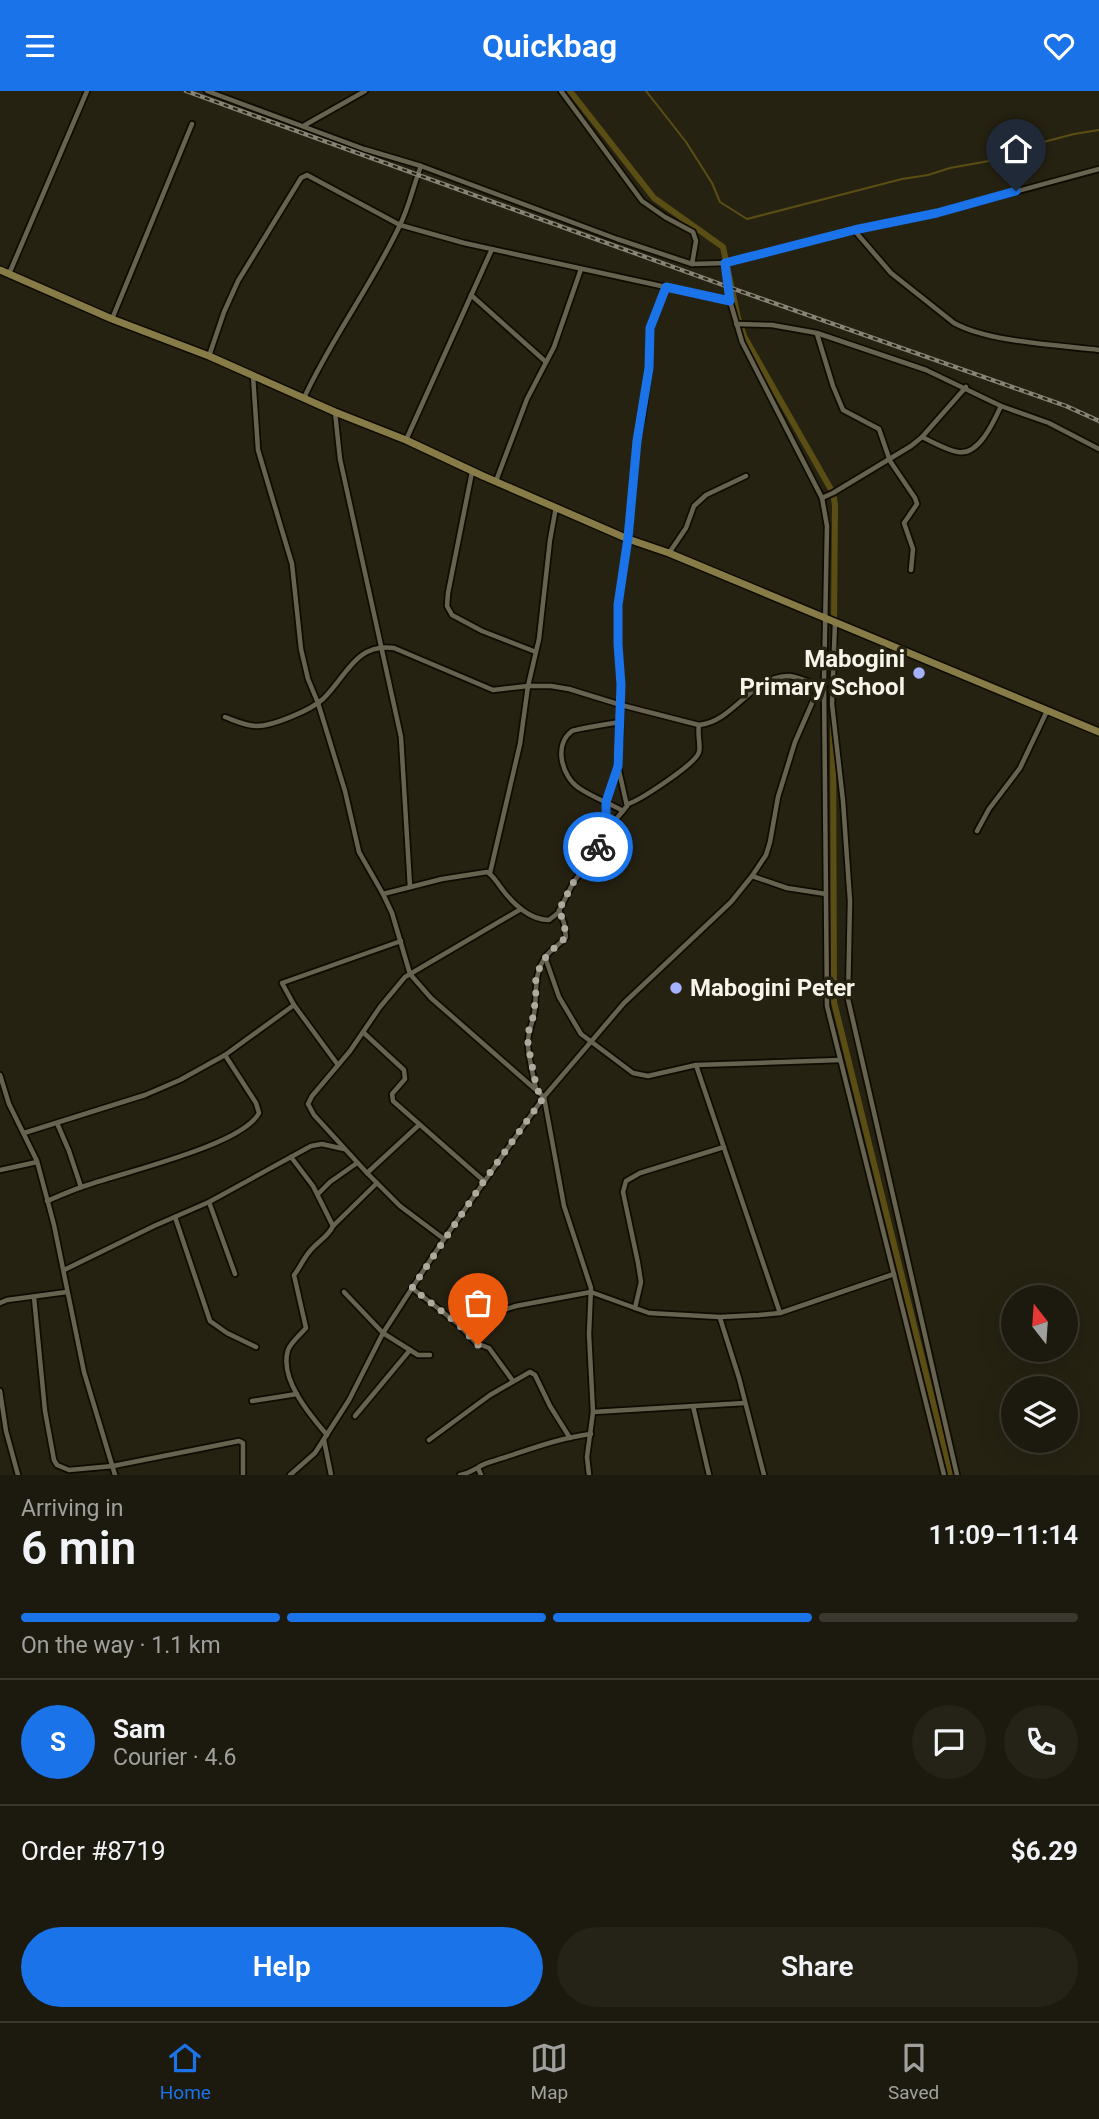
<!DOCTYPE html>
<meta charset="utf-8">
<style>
:root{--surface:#1c1a0e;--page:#252317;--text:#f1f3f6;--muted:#a0a19e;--line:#3a382e;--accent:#1a73e8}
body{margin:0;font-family:Roboto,sans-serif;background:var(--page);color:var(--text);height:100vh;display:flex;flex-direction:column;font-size:26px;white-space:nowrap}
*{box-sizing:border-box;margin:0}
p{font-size:23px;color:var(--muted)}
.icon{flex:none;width:38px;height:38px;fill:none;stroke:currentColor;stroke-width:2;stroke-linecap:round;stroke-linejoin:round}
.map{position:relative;height:1384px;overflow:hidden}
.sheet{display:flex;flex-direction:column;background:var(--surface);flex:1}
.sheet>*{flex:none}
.needle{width:46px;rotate:343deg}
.controls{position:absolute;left:1001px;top:1194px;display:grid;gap:14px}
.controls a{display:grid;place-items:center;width:77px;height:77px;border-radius:50%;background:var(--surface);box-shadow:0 7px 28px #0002,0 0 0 2px var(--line);font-size:35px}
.pin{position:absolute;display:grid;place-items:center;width:60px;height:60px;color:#fff;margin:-72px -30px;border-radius:50% 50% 50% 0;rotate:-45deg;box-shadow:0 0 7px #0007}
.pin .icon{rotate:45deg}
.courier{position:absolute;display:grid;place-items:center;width:70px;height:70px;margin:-35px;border:5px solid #1a73e8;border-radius:50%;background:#fff;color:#222;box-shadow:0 2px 9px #0007}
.head em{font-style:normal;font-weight:600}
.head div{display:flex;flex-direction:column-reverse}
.head{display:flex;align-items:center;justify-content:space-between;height:119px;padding:0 21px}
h1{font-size:46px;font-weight:600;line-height:52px}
.bar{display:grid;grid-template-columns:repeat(4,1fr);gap:10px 7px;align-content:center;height:84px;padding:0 21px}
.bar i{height:9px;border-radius:5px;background:var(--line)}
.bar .active{background:var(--accent)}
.bar p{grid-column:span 4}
.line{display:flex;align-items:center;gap:18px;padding:0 21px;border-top:2px solid var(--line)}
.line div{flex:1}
.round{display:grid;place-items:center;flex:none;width:74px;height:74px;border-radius:37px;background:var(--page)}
.action{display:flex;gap:14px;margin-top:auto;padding:14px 21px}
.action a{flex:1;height:80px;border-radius:42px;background:var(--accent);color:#fff;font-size:28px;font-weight:600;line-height:80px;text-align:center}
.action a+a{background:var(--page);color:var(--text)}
header{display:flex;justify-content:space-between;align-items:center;height:91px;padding:0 21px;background:var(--accent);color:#fff;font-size:32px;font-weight:600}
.menu{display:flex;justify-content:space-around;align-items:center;height:98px;border-top:2px solid var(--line);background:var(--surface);font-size:19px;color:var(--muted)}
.menu a{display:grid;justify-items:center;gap:4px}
.menu .active{color:var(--accent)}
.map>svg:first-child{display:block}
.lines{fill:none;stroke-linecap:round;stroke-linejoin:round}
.stream{stroke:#5a4e15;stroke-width:2}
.canal{stroke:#5a4e15;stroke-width:6}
.street-casing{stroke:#0f0b01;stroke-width:8}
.secondary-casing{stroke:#0f0b01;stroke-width:10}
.street{stroke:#676351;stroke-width:4.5}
.secondary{stroke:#877c47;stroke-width:7}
.rail-casing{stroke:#878477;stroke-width:4.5}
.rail{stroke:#262212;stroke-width:2;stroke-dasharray:5;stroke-linecap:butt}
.done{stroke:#aeaa9e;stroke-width:7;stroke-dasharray:0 12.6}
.route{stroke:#1a73e8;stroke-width:9}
.poi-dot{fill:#a5b1fc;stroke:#262212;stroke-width:2.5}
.labels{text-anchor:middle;stroke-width:7;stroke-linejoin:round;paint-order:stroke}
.poi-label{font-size:24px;font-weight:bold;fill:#f7f4ea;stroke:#262212;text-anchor:end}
</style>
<header><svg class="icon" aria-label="menu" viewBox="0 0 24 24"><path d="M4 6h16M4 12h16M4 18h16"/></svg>Quickbag<svg class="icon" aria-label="heart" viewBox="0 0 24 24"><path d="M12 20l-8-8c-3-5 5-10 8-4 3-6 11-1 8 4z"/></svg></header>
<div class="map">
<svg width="1099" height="1384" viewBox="0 0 1099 1384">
<rect width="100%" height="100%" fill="#262212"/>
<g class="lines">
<path class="stream" d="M 646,0 L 686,51 L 712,92 L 720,111 L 747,128 L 902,88 L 928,84 L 950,77 L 989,70 L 1032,54 L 1074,43 L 1099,39"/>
<g class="canal">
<path d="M 570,0 L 654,107 L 723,156 L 738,227 L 744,245 L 833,402 L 835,414 L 834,534"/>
<path d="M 833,632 L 834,911 L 951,1384"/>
</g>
<g class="street-casing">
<g id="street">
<path d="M 207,0 L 364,58 L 421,75 L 617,148 L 692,173 L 727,172 L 854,139 L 937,122 L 1099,78"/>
<path d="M 561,0 L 642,110 L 665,126 L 693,141 L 696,150 L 692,173"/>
<path d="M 305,34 L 365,0"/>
<path d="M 854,139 L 891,182 L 954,232 C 988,251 1058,254 1099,259"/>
<path d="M 725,172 L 730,210 L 742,251 L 822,407 L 827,435 L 824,591 L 827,915 L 944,1384"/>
<path d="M 9,183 L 87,0"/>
<path d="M 471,204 L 546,271"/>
<path d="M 112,228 L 192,33"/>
<path d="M 736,233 L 772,234 L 817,242 L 926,279 L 1001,315 L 1049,332 L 1099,358"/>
<path d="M 817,243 L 833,295 L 843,319 L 879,338 L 890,370 L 915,407 L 917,413 L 904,432 L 913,458 L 911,479"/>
<path d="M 209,265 L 224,221 L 238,190 L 301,87 L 307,84 L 400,134 L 464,152 L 730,210"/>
<path d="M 253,285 L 258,359 L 292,473 L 301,558 L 308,588 L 318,612 L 345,700 L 359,761 L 383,803 L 392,822 L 410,883 L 431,907 L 544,1006 L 564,1115 L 591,1197 L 589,1243 L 593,1321 L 587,1366 L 589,1384"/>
<path d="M 304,307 C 331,248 371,195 399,136 C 409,117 413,95 421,75"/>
<path d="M 335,321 L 340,368 L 401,646 L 410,796"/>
<path d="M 922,346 C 933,351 946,359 958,361 C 979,365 994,330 1001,315"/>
<path d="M 406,349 L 492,158"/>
<path d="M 472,381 L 448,502 L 447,515 L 452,524 L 482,540 L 536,561"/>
<path d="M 496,390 L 527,308 L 554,256 L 581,178"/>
<path d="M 822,407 L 833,402 L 911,355 L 922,346 L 966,296"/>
<path d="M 669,462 L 686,437 L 694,415 L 706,404 L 746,385"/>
<path d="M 835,531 L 832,613 L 843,710 L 850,810 L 848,908 L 957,1384"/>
<path d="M 225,626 C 236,630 246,635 257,635 C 273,635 311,619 323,608 C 347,585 355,552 394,557 L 493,599 L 528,595 L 551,595 L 569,598 L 621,614 L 699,634 C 735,630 751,585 789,585 C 800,586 811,592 821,596"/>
<path d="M 620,631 C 614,632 575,638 572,640 C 553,654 562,686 579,697 C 592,706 609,712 623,720"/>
<path d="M 628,713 C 640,709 696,673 699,661 C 701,655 697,643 699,634"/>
<path d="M 977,740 L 989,718 L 1020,677 L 1047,620"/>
<path d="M 605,742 L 606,711 L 617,676"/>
<path d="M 490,782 L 520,653 L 528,595 L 539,548 L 550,449 L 556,416"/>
<path d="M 752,785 L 787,797 L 826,803"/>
<path d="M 383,803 L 442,788 L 487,781 C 494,785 497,792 502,798 C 513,813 530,829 549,829 L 558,822 L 573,792 L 597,759 L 608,738 L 627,715 L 617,671 L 620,647 L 621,594 L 618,553 L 618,514 L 628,448 L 637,350 L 643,324 L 649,277 L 650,237 L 666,196"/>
<path d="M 545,866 L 559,906 L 581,943 L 633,982 L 648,985 L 696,974 L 840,969"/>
<path d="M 364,942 L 404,979 L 405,988 L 392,1003 L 393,1010 L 484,1090"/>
<path d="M 338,974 L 294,914 L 282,892 L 401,850"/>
<path d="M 696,974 L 780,1222"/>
<path d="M 0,984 L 9,1013 L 37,1070 L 54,1134 L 84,1281 L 115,1384"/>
<path d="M 536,998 C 533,984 529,969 528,955 C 527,943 532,934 534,923 C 538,901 532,885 546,865 C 552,858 560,853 566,846 L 564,832 L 559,819"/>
<path d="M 57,1032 L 69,1060 L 81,1096"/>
<path d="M 24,1042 L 145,1004 L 180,989 L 225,964 L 294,914"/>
<path d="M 291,1066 L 313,1095 L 333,1135 C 328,1146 317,1151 310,1160 C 303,1168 300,1177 294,1184 L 306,1237 C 300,1244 291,1251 288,1259 C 279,1288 310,1324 327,1344"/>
<path d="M 0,1079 L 37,1071"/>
<path d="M 367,1082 L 419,1034"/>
<path d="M 318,1103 L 330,1091 L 357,1072"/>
<path d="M 47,1110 C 59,1105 70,1100 82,1096 C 119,1082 242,1055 259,1022 L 256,1012 L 225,964"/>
<path d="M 209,1111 L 235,1183"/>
<path d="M 175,1126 L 210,1230 L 227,1242 L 256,1256"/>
<path d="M 333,1135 L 377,1092"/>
<path d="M 444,1148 L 400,1115 L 367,1082 L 314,1024 L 308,1013 L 312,1005 L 350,960 L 380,916 L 405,886 L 521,818"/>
<path d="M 64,1179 L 154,1135 L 209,1111 L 311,1055 L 322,1053 L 344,1058"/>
<path d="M 412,1197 L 458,1233 L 476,1252 L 489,1257 L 513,1290"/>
<path d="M 344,1201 L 383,1242 L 418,1264 L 430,1264"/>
<path d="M 34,1206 L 45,1320 L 54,1369 L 57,1374 L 69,1379 L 113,1375 L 239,1350 L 243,1352 L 243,1384"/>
<path d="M 0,1212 L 7,1209 L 67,1201"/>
<path d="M 635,1217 L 641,1191 L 638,1172 L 623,1101 L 626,1090 L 640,1082 L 724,1056"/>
<path d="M 720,1227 L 739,1287 L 764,1384"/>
<path d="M 458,1233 L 516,1215 L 591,1201 L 649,1222 L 720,1226 L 759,1224 L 780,1222 L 894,1183"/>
<path d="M 0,1300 L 6,1340 L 18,1384"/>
<path d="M 252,1310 L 297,1303"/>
<path d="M 693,1315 L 709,1384"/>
<path d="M 593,1321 L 745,1312"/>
<path d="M 355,1325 L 410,1259"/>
<path d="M 324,1349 L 331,1384"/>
<path d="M 429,1349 L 490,1304 L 530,1281 L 535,1284 L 550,1315 L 570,1347"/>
<path d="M 478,1377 L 481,1384"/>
<path d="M 290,1384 L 315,1362 L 349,1309 L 383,1242 L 403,1211 L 444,1148 L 543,1007 L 624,912 L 731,811 L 752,785 L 766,764 L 770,751 L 778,706 L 795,651 L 816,603 L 823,592"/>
<path d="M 460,1384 C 472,1382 479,1374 490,1371 C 523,1361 557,1347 591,1343"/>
</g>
</g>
<g class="secondary-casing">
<path id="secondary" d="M 0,179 L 112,228 L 209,265 L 335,321 L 406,349 L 483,385 L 628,448 L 669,462 L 1099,641"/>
</g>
<use href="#street" class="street"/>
<use href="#secondary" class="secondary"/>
<g class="rail-casing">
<path id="rail" d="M 186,0 L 734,198 L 1066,315 L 1099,330"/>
</g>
<use href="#rail" class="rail"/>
</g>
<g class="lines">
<path class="done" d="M 478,1254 L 458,1233 L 412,1197 L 484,1090 L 544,1006 L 537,999 L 528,954 L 528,942 L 533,926 L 536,905 L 535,893 L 538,880 L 547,864 L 566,846 L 564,832 L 559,819 L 573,792 L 598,756"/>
<path class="route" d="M 598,756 L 606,743 L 606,711 L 618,675 L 621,594 L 618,553 L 618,514 L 628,447 L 637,350 L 649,277 L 650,237 L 666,196 L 730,210 L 725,172 L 854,139 L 937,122 L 1016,100"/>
</g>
<g class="poi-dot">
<circle cx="919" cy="582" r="7"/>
<circle cx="676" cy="897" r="7"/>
</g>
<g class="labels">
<g class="poi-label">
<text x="905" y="576">Mabogini<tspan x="905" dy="28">Primary School</tspan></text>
<text x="690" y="905" text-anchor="start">Mabogini Peter</text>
</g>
</g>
</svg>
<div class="controls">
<a><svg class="needle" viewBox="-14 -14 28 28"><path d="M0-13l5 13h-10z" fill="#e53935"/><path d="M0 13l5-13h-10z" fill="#a0a19e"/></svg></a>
<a><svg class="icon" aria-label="layers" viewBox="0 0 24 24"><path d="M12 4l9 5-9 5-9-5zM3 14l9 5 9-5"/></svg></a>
</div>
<div class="pin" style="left:478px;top:1254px;background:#ea580c"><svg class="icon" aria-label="bag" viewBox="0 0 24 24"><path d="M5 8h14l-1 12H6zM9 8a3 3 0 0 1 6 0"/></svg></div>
<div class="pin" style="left:1016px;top:100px;background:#1f2937"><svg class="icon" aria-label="home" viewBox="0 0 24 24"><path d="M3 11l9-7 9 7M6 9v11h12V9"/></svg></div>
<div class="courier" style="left:598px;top:756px"><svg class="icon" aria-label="bike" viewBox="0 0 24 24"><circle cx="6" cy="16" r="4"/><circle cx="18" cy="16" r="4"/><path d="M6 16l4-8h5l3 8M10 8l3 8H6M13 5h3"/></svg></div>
</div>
<section class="sheet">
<div class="head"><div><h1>6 min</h1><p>Arriving in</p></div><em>11:09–11:14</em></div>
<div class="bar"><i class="active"></i><i class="active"></i><i class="active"></i><i></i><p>On the way · 1.1 km</p></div>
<div class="line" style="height:126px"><b class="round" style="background:var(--accent);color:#fff">S</b><div><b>Sam</b><p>Courier · 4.6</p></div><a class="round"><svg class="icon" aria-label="chat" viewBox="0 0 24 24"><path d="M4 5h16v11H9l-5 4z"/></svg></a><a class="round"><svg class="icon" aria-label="phone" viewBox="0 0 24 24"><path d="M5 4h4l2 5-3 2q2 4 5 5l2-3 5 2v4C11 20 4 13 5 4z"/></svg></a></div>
<div class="line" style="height:91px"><div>Order #8719</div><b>$6.29</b></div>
<div class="action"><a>Help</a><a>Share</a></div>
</section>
<nav class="menu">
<a class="active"><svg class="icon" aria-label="home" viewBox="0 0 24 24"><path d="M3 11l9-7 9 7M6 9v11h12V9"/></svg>Home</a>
<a><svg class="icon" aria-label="map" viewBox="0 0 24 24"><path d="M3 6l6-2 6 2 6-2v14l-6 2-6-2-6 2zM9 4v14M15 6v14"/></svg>Map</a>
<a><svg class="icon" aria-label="saved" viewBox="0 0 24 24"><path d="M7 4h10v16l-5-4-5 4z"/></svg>Saved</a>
</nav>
